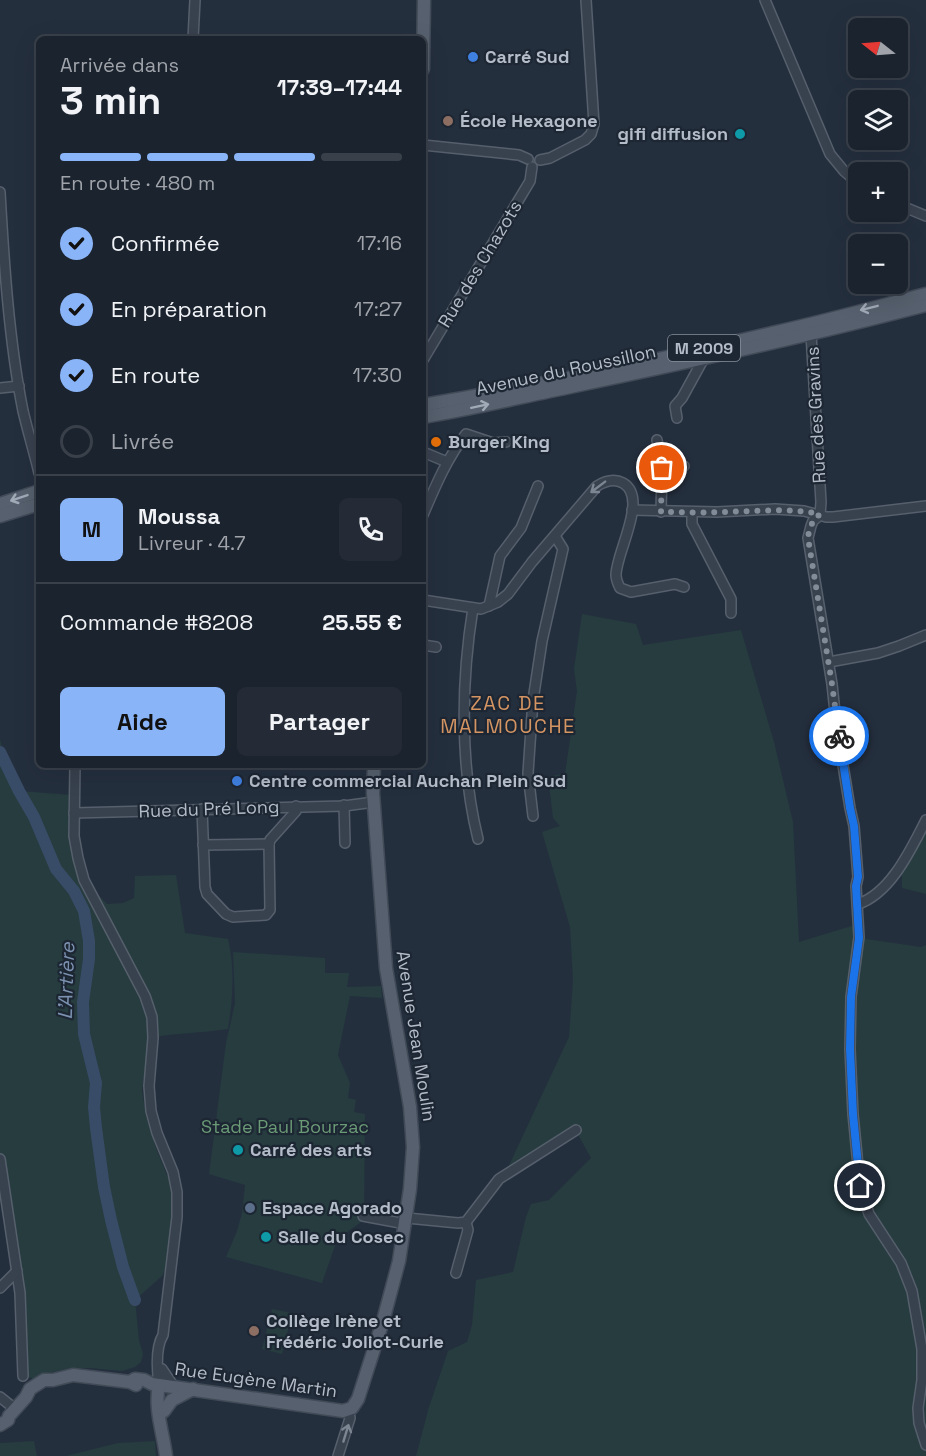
<!DOCTYPE html>
<html lang="fr">
<meta charset="utf-8">
<style>
:root{--surface:#1b232e;--page:#242b36;--text:#f1f3f6;--muted:#a0a4aa;--line:#39404a;--accent:#8ab4f8}
body{margin:0;font-family:"Space Grotesk",sans-serif;background:var(--page);color:var(--text);height:100vh;display:flex;flex-direction:column;font-size:22px;white-space:nowrap}
*{box-sizing:border-box;margin:0}
p{font-size:20px;color:var(--muted)}
.icon{flex:none;width:33px;height:33px;fill:none;stroke:currentColor;stroke-width:2;stroke-linecap:round;stroke-linejoin:round}
.map{position:relative;flex:1;overflow:hidden}
.drawer{position:absolute;left:36px;top:36px;width:390px;height:732px;display:flex;flex-direction:column;background:var(--surface);border-radius:9px;box-shadow:0 6px 24px #0002,0 0 0 2px var(--line)}
.drawer>*{flex:none}
.needle{width:39px;rotate:287deg}
.buttons{position:absolute;left:848px;top:18px;display:grid;gap:12px}
.buttons a{display:grid;place-items:center;width:60px;height:60px;border-radius:9px;background:var(--surface);box-shadow:0 6px 24px #0002,0 0 0 2px var(--line);font-size:30px}
.pin{position:absolute;display:grid;place-items:center;width:51px;height:51px;color:#fff;margin:-26px;border:3px solid #fff;border-radius:50%;box-shadow:0 2px 6px #0007}
.courier{position:absolute;display:grid;place-items:center;width:60px;height:60px;margin:-30px;border:4px solid #1a73e8;border-radius:50%;background:#fff;color:#222;box-shadow:0 2px 8px #0007}
.summary em{font-style:normal;font-weight:600}
.summary div{display:flex;flex-direction:column-reverse}
.summary{display:flex;align-items:center;justify-content:space-between;height:102px;padding:0 24px}
h1{font-size:39px;font-weight:600;line-height:45px}
.bar{display:grid;grid-template-columns:repeat(4,1fr);gap:9px 6px;align-content:center;height:72px;padding:0 24px}
.bar i{height:8px;border-radius:4px;background:var(--line)}
.bar .active{background:var(--accent)}
.bar p{grid-column:span 4}
.line{display:flex;align-items:center;gap:15px;padding:0 24px;border-top:2px solid var(--line)}
.line div{flex:1}
.round{display:grid;place-items:center;flex:none;width:63px;height:63px;border-radius:9px;background:var(--page)}
ol{padding:0 24px;list-style:none}
li{display:flex;align-items:center;gap:18px;height:66px}
li p{margin-inline-start:auto}
li .icon{padding:6px;border-radius:50%;background:var(--accent);color:#111;stroke-width:4}
li:last-child{color:var(--muted)}
li i{width:33px;height:33px;border:3px solid var(--line);border-radius:50%}
.primary-button{display:flex;gap:12px;margin-top:auto;padding:12px 24px}
.primary-button a{flex:1;height:69px;border-radius:9px;background:var(--accent);color:#111;font-size:24px;font-weight:600;line-height:69px;text-align:center}
.primary-button a+a{background:var(--page);color:var(--text)}
.map>svg:first-child{display:block}
.green{fill:#263c3f}
.lines{fill:none;stroke-linecap:round;stroke-linejoin:round}
.river{stroke:#394c67;stroke-width:12}
.minor-casing{stroke:#565f6c;stroke-width:12}
.major-casing{stroke:#414a57;stroke-width:15}
.minor{stroke:#38414e;stroke-width:9}
.major{stroke:#56606e;stroke-width:12}
.oneway{stroke:#a1aab7}
.oneway2{stroke:#7c8592}
.done{stroke:#828b98;stroke-width:6;stroke-dasharray:0 10.8}
.route{stroke:#1a73e8;stroke-width:8}
.shop-dot{fill:#3f7fe0;stroke:#1d2633;stroke-width:2}
.education-dot{fill:#8d6e63;stroke:#1d2633;stroke-width:2}
.culture-dot{fill:#0f9aa8;stroke:#1d2633;stroke-width:2}
.food-dot{fill:#e8710a;stroke:#1d2633;stroke-width:2}
.service-dot{fill:#5c6f8a;stroke:#1d2633;stroke-width:2}
.labels{text-anchor:middle;stroke-width:4.5;stroke-linejoin:round;paint-order:stroke}
.shield{fill:#1d2633;stroke:#878f9c;stroke-width:1.5}
.shield-label{font-size:16px;font-weight:bold;fill:#b4bcc9}
.poi-label{font-size:18px;font-weight:bold;fill:#b4bcc9;stroke:#1d2633;text-anchor:start}
.street-label{font-size:18px;fill:#b4bcc9;stroke:#1d2633}
.park-label{font-size:18px;fill:#6b9a76;stroke:#1d2633}
.neighbourhood-label{font-size:20px;letter-spacing:1.5px;fill:#d59563;stroke:#1d2633}
.water-label{font-size:20px;font-style:italic;fill:#7c92b1;stroke:#1d2633}
</style>
<div class="map">
<svg width="926" height="1456" viewBox="0 0 926 1456">
<rect width="100%" height="100%" fill="#242f3e"/>
<g class="green">
<path d="M 582,614 L 636,624 L 643,645 L 741,630 L 774,742 L 793,822 L 799,942 L 858,924 L 866,939 L 921,947 L 926,945 L 926,1456 L 416,1456 L 429,1407 L 448,1351 L 467,1342 L 472,1325 L 476,1280 L 513,1272 L 526,1217 L 531,1204 L 549,1200 L 591,1158 L 576,1131 L 505,1174 L 569,1037 L 573,980 L 570,927 L 542,832 L 560,826 L 553,818 L 548,776 L 565,774 L 577,691 L 574,669 Z"/>
<path d="M 0,739 L 6,765 L 19,791 L 74,795 L 74,836 L 84,880 L 107,904 L 123,903 L 134,898 L 135,876 L 176,875 L 185,933 L 228,939 C 235,968 233,999 228,1029 C 202,1033 175,1033 149,1038 L 142,1091 L 146,1116 L 156,1148 L 171,1185 L 177,1217 L 174,1242 L 163,1275 L 135,1300 L 139,1340 L 143,1354 L 141,1362 L 135,1367 L 122,1371 L 90,1368 L 66,1369 L 48,1373 L 37,1380 L 26,1376 L 0,1159 Z"/>
<path d="M 926,820 L 926,894 L 902,888 L 902,870 Z"/>
<path d="M 233,952 L 325,958 L 325,973 L 349,973 L 347,987 L 381,986 L 382,998 L 350,996 L 338,1055 L 350,1083 L 348,1098 L 356,1100 L 354,1112 L 365,1114 L 364,1220 L 340,1237 L 336,1243 L 322,1283 L 226,1257 L 237,1231 L 242,1213 L 245,1185 L 209,1174 L 226,1043 L 235,1003 Z"/>
<path d="M 272,1309 L 292,1313 L 282,1354 L 262,1349 Z"/>
<path d="M 34,1441 L 37,1456 L 0,1456 L 0,1443 Z"/>
<path d="M 155,1441 L 156,1456 L 66,1456 L 118,1443 Z"/>
</g>
<g class="lines">
<path class="river" d="M 0,752 L 19,791 L 34,817 L 56,869 L 74,891 L 84,911 L 89,941 L 89,959 L 83,1002 L 84,1034 L 96,1083 L 94,1107 L 96,1128 L 104,1187 L 111,1220 L 123,1267 L 135,1300"/>
<g class="minor-casing">
<g id="minor">
<path d="M 765,0 L 830,154 L 844,171 L 858,183"/>
<path d="M 193,39 L 195,0"/>
<path d="M 423,145 L 519,155 L 528,159"/>
<path d="M 540,160 L 550,158 L 585,140 L 591,134 L 594,124 L 586,0"/>
<path d="M 0,192 C 4,263 9,341 23,411 C 28,432 34,452 39,473"/>
<path d="M 897,204 L 926,216"/>
<path d="M 811,334 L 821,502 L 820,515 L 813,521 L 811,526 L 808,538 L 832,684 L 836,722 L 850,808 L 854,826 L 858,877 L 856,886 L 859,937 L 851,997 L 850,1049 L 853,1114 L 860,1186 L 869,1214 L 901,1263 L 912,1291 L 922,1349 L 922,1380 L 918,1408 L 919,1423 L 926,1445"/>
<path d="M 423,360 L 530,181 L 532,167"/>
<path d="M 0,388 L 19,386"/>
<path d="M 677,418 L 675,406 L 682,398 L 704,358"/>
<path d="M 657,440 L 662,468 L 661,512"/>
<path d="M 423,452 L 447,462"/>
<path d="M 662,468 L 684,466"/>
<path d="M 632,510 L 717,512 L 775,509 L 804,511 L 826,517 L 833,517 L 926,506"/>
<path d="M 692,512 L 692,524 L 731,599 L 731,613"/>
<path d="M 423,515 C 435,487 447,458 466,434 L 493,443 L 506,442"/>
<path d="M 423,600 L 481,609 L 498,602 L 508,594 L 532,562 L 597,486 C 605,481 614,478 623,483 C 649,498 616,552 616,575 C 616,580 618,584 620,588 L 631,592 L 675,584 L 684,587"/>
<path d="M 489,606 L 500,556 L 521,528 L 538,486"/>
<path d="M 473,608 C 461,682 460,766 478,839"/>
<path d="M 423,645 L 436,647"/>
<path d="M 829,662 L 878,653 L 899,646 L 926,635"/>
<path d="M 75,765 L 74,836 L 78,858 L 84,880 L 145,996 L 152,1017 L 153,1038 L 149,1086 L 151,1111 L 157,1133 L 173,1172 L 177,1192 L 177,1217 L 163,1335 C 155,1348 157,1370 159,1385"/>
<path d="M 344,805 L 345,843"/>
<path d="M 202,809 L 205,887 L 207,894 L 226,914 L 233,917 L 266,915 L 270,910 L 269,844 L 270,840 L 296,811 L 296,806"/>
<path d="M 74,813 L 344,806 L 374,802"/>
<path d="M 533,816 L 528,773 L 533,700 L 542,641 L 563,549 L 555,536"/>
<path d="M 203,845 L 269,844"/>
<path d="M 858,904 C 891,893 911,849 926,820"/>
<path d="M 0,1159 L 20,1293 L 23,1376"/>
<path d="M 363,1216 L 406,1224"/>
<path d="M 407,1218 L 458,1223 L 466,1222 L 499,1179 L 576,1130"/>
<path d="M 456,1273 L 468,1230 L 466,1222"/>
<path d="M 0,1288 L 17,1271"/>
<path d="M 162,1369 L 174,1387"/>
<path d="M 0,1397 L 10,1405 L 16,1408"/>
<path d="M 338,1456 L 350,1418 L 349,1410"/>
</g>
</g>
<g class="major-casing">
<g id="major">
<path d="M 423,69 L 424,0"/>
<path d="M 423,405 C 541,385 659,360 776,332 C 826,321 876,307 926,294"/>
<path d="M 423,417 C 472,409 521,397 570,387 C 690,362 808,336 926,305"/>
<path d="M 0,504 L 39,491"/>
<path d="M 0,516 L 39,504"/>
<path d="M 130,1382 L 135,1379 L 144,1380 L 152,1384 L 343,1411 L 352,1408 L 358,1399 L 383,1321 L 399,1261 L 410,1189 L 413,1147 L 410,1107 L 386,968 L 373,793 L 374,765"/>
<path d="M 159,1385 C 154,1409 163,1432 166,1456"/>
<path d="M 164,1411 L 172,1400 L 193,1389"/>
<path d="M 0,1425 L 8,1420 L 9,1416 L 26,1397 L 30,1389 L 44,1380 L 53,1380 L 73,1375 L 130,1382 L 136,1385"/>
</g>
</g>
<use href="#minor" class="minor"/>
<use href="#major" class="major"/>
</g>
<defs><path id="oneway-shaft" d="M-6 0H5M1.5-3L5.5 0L1.5 3" fill="none" stroke-width="1.6" stroke-linecap="round" stroke-linejoin="round" transform="scale(1.5)"/></defs>
<g class="oneway">
<use href="#oneway-shaft" transform="translate(869 308) rotate(166)"/>
<use href="#oneway-shaft" transform="translate(480 406) rotate(-12)"/>
<use href="#oneway-shaft" transform="translate(19 498) rotate(161)"/>
</g>
<g class="oneway2">
<use href="#oneway-shaft" transform="translate(598 487) rotate(143)"/>
<use href="#oneway-shaft" transform="translate(346 1433) rotate(-73)"/>
</g>
<g class="lines">
<path class="done" d="M 662,468 L 661,512 C 680,512 699,513 717,512 C 752,512 786,507 820,514 C 812,521 809,528 808,538 L 832,684 L 839,736"/>
<path class="route" d="M 839,736 L 850,808 L 854,826 L 858,877 L 856,886 L 859,938 L 851,997 L 850,1049 L 853,1114 L 860,1186"/>
</g>
<g class="shop-dot">
<circle cx="473" cy="57" r="6"/>
<circle cx="237" cy="781" r="6"/>
</g>
<g class="education-dot">
<circle cx="448" cy="121" r="6"/>
<circle cx="254" cy="1331" r="6"/>
</g>
<g class="culture-dot">
<circle cx="740" cy="134" r="6"/>
<circle cx="238" cy="1150" r="6"/>
<circle cx="266" cy="1237" r="6"/>
</g>
<circle class="food-dot" cx="436" cy="442" r="6"/>
<circle class="service-dot" cx="250" cy="1208" r="6"/>
<g class="labels">
<rect class="shield" x="668" y="335" width="72" height="26" rx="4.5"/>
<g class="shield-label">
<text x="704" y="354">M 2009</text>
</g>
<g class="poi-label">
<text x="485" y="63">Carré Sud</text>
<text x="460" y="127">École Hexagone</text>
<text x="728" y="140" text-anchor="end">gifi diffusion</text>
<text x="448" y="448">Burger King</text>
<text x="249" y="787">Centre commercial Auchan Plein Sud</text>
<text x="250" y="1156">Carré des arts</text>
<text x="262" y="1214">Espace Agorado</text>
<text x="278" y="1243">Salle du Cosec</text>
<text x="266" y="1327">Collège Irène et<tspan x="266" dy="21">Frédéric Joliot-Curie</tspan></text>
</g>
<g class="street-label">
<text transform="translate(480 264) rotate(-59)" y="6">Rue des Chazots</text>
<text transform="translate(566 370) rotate(-12)" y="6">Avenue du Roussillon</text>
<text transform="translate(816 415) rotate(-93)" y="6">Rue des Gravins</text>
<text transform="translate(209 809) rotate(-2)" y="6">Rue du Pré Long</text>
<text transform="translate(416 1036) rotate(81)" y="6">Avenue Jean Moulin</text>
<text transform="translate(256 1380) rotate(8)" y="6">Rue Eugène Martin</text>
</g>
<g class="park-label">
<text x="285" y="1133">Stade Paul Bourzac</text>
</g>
<g class="neighbourhood-label">
<text x="508" y="710">ZAC DE<tspan x="508" dy="23">MALMOUCHE</tspan></text>
</g>
<g class="water-label">
<text transform="translate(66 981) rotate(-88)" y="7">L'Artière</text>
</g>
</g>
</svg>
<div class="buttons">
<a><svg class="needle" viewBox="-14 -14 28 28"><path d="M0-13l5 13h-10z" fill="#e53935"/><path d="M0 13l5-13h-10z" fill="#a0a4aa"/></svg></a>
<a><svg class="icon" aria-label="layers" viewBox="0 0 24 24"><path d="M12 4l9 5-9 5-9-5zM3 14l9 5 9-5"/></svg></a>
<a>+</a>
<a>−</a>
</div>
<div class="pin" style="left:662px;top:468px;background:#ea580c"><svg class="icon" aria-label="bag" viewBox="0 0 24 24"><path d="M5 8h14l-1 12H6zM9 8a3 3 0 0 1 6 0"/></svg></div>
<div class="pin" style="left:860px;top:1186px;background:#1f2937"><svg class="icon" aria-label="home" viewBox="0 0 24 24"><path d="M3 11l9-7 9 7M6 9v11h12V9"/></svg></div>
<div class="courier" style="left:839px;top:736px"><svg class="icon" aria-label="bike" viewBox="0 0 24 24"><circle cx="6" cy="16" r="4"/><circle cx="18" cy="16" r="4"/><path d="M6 16l4-8h5l3 8M10 8l3 8H6M13 5h3"/></svg></div>
<section class="drawer">
<div class="summary"><div><h1>3 min</h1><p>Arrivée dans</p></div><em>17:39–17:44</em></div>
<div class="bar"><i class="active"></i><i class="active"></i><i class="active"></i><i></i><p>En route · 480 m</p></div>
<ol>
<li><svg class="icon" aria-label="check" viewBox="0 0 24 24"><path d="M5 12l5 5 9-10"/></svg>Confirmée<p>17:16</p></li>
<li><svg class="icon" aria-label="check" viewBox="0 0 24 24"><path d="M5 12l5 5 9-10"/></svg>En préparation<p>17:27</p></li>
<li><svg class="icon" aria-label="check" viewBox="0 0 24 24"><path d="M5 12l5 5 9-10"/></svg>En route<p>17:30</p></li>
<li><i></i>Livrée</li>
</ol>
<div class="line" style="height:108px"><b class="round" style="background:var(--accent);color:#111">M</b><div><b>Moussa</b><p>Livreur · 4.7</p></div><a class="round"><svg class="icon" aria-label="phone" viewBox="0 0 24 24"><path d="M5 4h4l2 5-3 2q2 4 5 5l2-3 5 2v4C11 20 4 13 5 4z"/></svg></a></div>
<div class="line" style="height:78px"><div>Commande #8208</div><b>25.55 €</b></div>
<div class="primary-button"><a>Aide</a><a>Partager</a></div>
</section>
</div>
